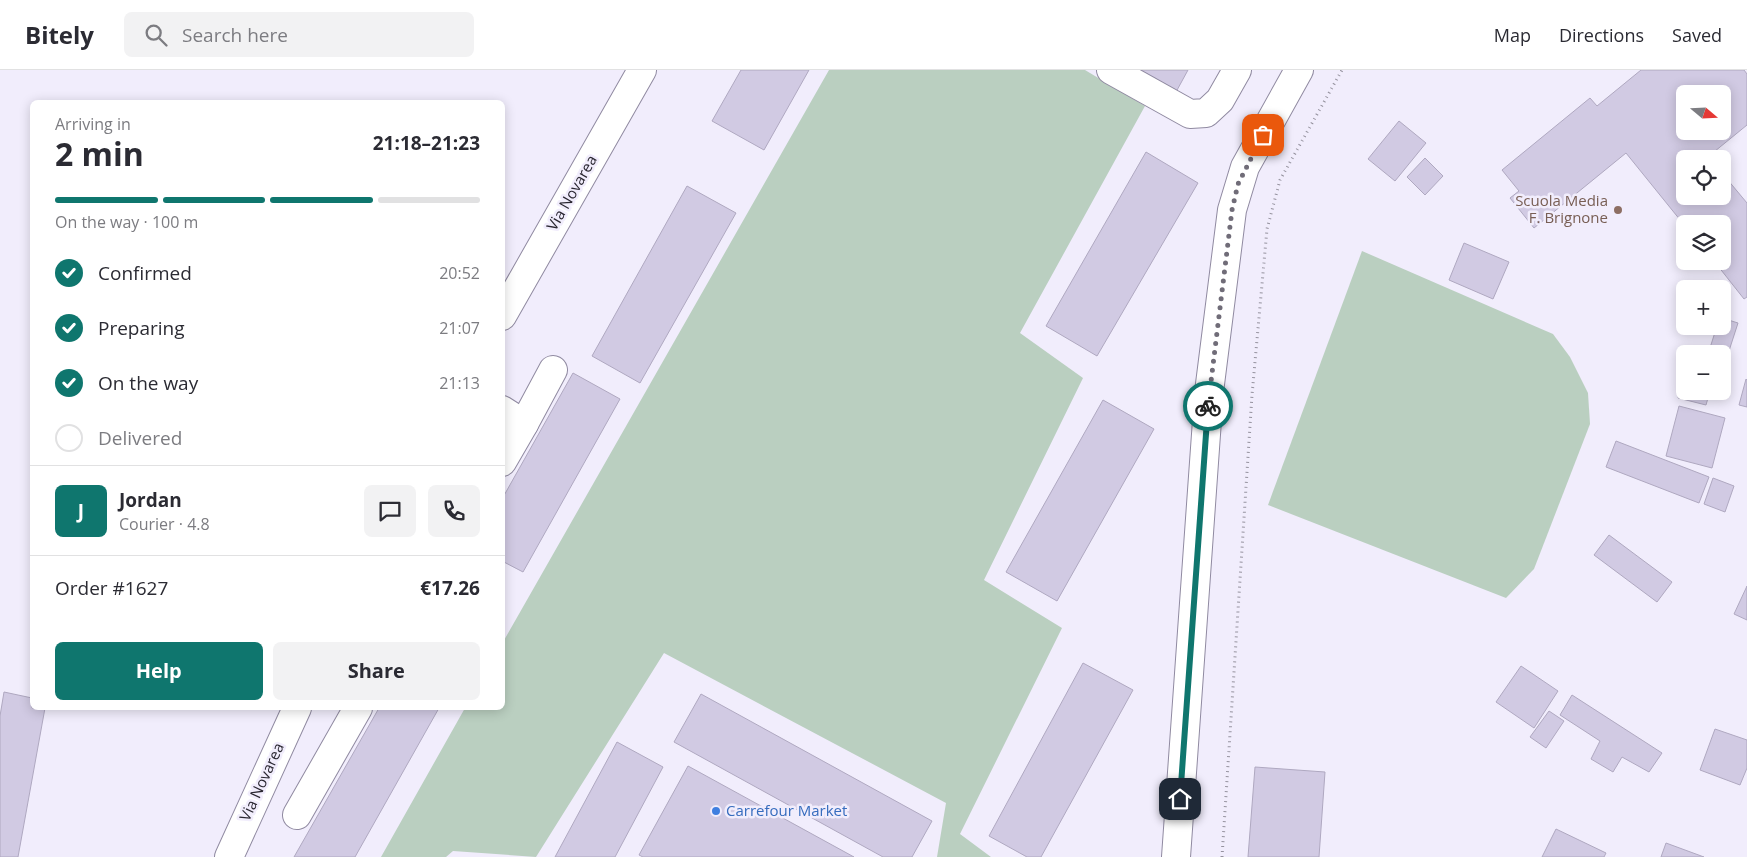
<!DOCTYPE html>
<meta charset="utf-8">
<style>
:root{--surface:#fff;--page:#f2f2f3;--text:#2b2b33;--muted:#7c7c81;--line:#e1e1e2;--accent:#0f766e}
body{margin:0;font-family:"Open Sans",sans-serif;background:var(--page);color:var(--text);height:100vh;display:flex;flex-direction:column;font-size:19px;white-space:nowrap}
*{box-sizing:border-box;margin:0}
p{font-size:16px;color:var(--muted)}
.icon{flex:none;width:28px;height:28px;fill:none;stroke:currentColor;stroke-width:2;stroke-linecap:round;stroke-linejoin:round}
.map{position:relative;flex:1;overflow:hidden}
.side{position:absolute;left:30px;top:30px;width:475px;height:610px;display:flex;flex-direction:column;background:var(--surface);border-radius:8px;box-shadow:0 2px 12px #0003}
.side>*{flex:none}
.needle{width:32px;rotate:109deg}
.controls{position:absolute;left:1676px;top:15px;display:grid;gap:10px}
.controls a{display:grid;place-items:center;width:55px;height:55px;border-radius:8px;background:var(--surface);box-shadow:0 2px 12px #0003;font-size:25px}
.pin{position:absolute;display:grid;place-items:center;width:42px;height:42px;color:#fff;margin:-21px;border-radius:10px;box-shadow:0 2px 8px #0006}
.courier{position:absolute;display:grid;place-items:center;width:50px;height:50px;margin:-25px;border:4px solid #0f766e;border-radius:50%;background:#fff;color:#222;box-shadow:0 1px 6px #0007}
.overview em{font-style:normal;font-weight:700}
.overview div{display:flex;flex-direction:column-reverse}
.overview{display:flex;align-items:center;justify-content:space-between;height:85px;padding:0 25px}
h1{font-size:32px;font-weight:700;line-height:38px}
.bar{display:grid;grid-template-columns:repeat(4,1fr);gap:8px 5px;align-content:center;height:60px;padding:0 25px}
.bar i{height:6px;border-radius:4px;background:var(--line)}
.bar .current{background:var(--accent)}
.bar p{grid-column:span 4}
.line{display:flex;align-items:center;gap:12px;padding:0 25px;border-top:1px solid var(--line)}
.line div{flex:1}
.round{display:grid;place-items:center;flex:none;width:52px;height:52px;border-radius:8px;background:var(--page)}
ol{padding:0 25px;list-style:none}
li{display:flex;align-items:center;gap:15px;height:55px}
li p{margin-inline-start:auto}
li .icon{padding:5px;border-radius:50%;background:var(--accent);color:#fff;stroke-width:4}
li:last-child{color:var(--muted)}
li i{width:28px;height:28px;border:2px solid var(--line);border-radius:50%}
.primary-button{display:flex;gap:10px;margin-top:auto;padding:10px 25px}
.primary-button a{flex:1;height:58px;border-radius:8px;background:var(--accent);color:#fff;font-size:20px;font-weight:700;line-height:58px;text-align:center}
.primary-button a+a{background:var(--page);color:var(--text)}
header{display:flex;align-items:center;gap:30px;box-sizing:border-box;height:70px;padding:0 25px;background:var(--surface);border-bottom:1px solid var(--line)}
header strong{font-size:24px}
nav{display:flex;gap:28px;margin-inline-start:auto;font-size:18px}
.search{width:350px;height:45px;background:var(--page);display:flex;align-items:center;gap:12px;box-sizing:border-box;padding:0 18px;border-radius:8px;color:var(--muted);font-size:19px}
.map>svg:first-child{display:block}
.green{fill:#bacfc0}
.building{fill:#d1cae3;stroke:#afa8c0;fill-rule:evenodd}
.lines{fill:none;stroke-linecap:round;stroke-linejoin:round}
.minor-casing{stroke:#908aa1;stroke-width:30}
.path{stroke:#95929e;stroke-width:3;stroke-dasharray:1 4;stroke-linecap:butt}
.minor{stroke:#fff;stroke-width:28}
.done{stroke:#706c78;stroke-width:5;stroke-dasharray:0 9}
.route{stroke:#0f766e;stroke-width:6}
.education-dot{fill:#8d6e63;stroke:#f1edfc;stroke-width:2}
.shop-dot{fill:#3f7fe0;stroke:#f1edfc;stroke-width:2}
.labels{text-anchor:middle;stroke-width:5;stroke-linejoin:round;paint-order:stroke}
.street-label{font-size:15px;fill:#2a2731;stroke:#f1edfc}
.education-label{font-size:15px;fill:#785e54;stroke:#f1edfc;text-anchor:end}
.shop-label{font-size:15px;fill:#366cbe;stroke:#f1edfc;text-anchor:start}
</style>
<header>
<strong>Bitely</strong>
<div class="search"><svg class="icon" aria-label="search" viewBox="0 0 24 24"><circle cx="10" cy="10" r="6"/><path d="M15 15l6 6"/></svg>Search here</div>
<nav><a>Map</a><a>Directions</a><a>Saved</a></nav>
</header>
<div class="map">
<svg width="1747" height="787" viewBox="0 0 1747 787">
<rect width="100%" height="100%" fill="#f1edfc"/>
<g class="green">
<path d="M 829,0 L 1085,0 L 1145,36 L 1020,263 L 1083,308 L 984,510 L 1062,558 L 960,764 L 991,787 L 937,787 L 946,733 L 664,583 L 536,787 L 453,781 L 446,787 L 381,787 L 465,638 L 502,638 L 503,572 Z"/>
<path d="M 1362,181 L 1553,264 L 1570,287 L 1588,323 L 1590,354 L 1534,499 L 1506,528 L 1268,435 Z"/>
</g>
<g class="building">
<path d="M 741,0 L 809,0 L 764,80 L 712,51 Z"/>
<path d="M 1136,0 L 1188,0 L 1176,22 Z"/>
<path d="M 1641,0 L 1744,0 L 1747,4 L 1747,55 L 1709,86 L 1711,89 L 1685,89 L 1685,126 L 1722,126 L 1722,103 L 1747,133 L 1747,227 L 1744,229 L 1714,191 L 1722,191 L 1722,154 L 1685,154 L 1685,156 L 1626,83 L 1534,158 L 1510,128 L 1519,121 L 1502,100 L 1590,28 L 1597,36 ZM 1685,24 L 1722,24 L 1722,61 L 1685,61 Z"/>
<path d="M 1399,51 L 1426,73 L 1395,111 L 1368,89 Z"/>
<path d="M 1146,82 L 1198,113 L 1097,286 L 1046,256 Z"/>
<path d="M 1425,88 L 1443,106 L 1425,125 L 1407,107 Z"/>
<path d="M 687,116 L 736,143 L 640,313 L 592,286 Z"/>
<path d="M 1464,173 L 1509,192 L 1493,229 L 1449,210 Z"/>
<path d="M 1722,248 L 1738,253 L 1727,287 L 1709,281 L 1717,256 L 1722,256 Z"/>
<path d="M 573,303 L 620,329 L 523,502 L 502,491 L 502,429 Z"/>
<path d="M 1685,304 L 1685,321 L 1710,321 L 1706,335 L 1678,328 Z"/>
<path d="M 1746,309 L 1747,310 L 1747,337 L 1739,335 Z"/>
<path d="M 1103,330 L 1154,359 L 1057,531 L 1006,502 Z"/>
<path d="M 1679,336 L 1725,348 L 1712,398 L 1666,386 Z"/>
<path d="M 1616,371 L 1709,407 L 1699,433 L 1606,397 Z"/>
<path d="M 1713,408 L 1734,416 L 1725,442 L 1704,434 Z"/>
<path d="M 1609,465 L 1672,512 L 1657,532 L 1594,485 Z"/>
<path d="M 1747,516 L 1747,550 L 1734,544 Z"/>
<path d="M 1083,593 L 1133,620 L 1041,787 L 1027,787 L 989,766 Z"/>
<path d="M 1521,596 L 1558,621 L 1534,658 L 1496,632 Z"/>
<path d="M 4,622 L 32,628 L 32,638 L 45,638 L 18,787 L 0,787 L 0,646 Z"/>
<path d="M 701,624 L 932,751 L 912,787 L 883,787 L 674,672 Z"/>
<path d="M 1572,625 L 1662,683 L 1649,702 L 1622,687 L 1613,702 L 1591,689 L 1600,671 L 1560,645 Z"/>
<path d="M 379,638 L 439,638 L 355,787 L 294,787 Z"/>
<path d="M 1549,641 L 1564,651 L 1546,678 L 1530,667 Z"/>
<path d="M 1715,659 L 1747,670 L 1747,698 L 1740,715 L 1700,700 Z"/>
<path d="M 617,672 L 663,697 L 615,787 L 555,787 Z"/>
<path d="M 688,696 L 854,787 L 643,787 L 639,785 Z"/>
<path d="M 1255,697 L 1325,702 L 1319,787 L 1248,787 Z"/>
<path d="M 1556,759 L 1606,783 L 1604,787 L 1542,787 Z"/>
<path d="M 1666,773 L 1704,787 L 1661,787 Z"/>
</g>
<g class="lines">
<g class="minor-casing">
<g id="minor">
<path d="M 1111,0 L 1190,44 L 1206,43 L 1220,30 L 1237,0"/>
<path d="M 502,246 L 642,0"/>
<path d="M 502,340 L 524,354 L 502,392"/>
<path d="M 524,354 L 553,300"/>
<path d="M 297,745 L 358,638"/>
<path d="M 229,787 L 297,638"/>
<path d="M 1176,787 L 1209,322 L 1232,140 L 1245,97 L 1299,0"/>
</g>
</g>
<path class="path" d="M 1222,787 L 1252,325 L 1267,159 L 1280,110 L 1342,0"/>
<use href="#minor" class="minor"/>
</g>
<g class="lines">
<path class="done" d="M 1208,336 L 1232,140 L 1238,114 L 1263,65"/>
<path class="route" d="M 1180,729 L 1208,336"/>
</g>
<circle class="education-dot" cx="1618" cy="140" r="5"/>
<circle class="shop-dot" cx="716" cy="741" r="5"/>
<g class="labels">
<g class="street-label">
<text transform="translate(572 123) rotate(-60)" y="5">Via Novarea</text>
<text transform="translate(262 712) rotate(-65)" y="5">Via Novarea</text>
</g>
<g class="education-label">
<text x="1608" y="136">Scuola Media<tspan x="1608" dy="17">F. Brignone</tspan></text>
</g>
<g class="shop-label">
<text x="726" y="746">Carrefour Market</text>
</g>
</g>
</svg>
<div class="controls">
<a><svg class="needle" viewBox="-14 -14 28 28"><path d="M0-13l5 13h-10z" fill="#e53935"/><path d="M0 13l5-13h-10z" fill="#7c7c81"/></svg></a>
<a><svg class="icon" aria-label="locate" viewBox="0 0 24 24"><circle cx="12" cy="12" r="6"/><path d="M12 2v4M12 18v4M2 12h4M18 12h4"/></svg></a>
<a><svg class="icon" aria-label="layers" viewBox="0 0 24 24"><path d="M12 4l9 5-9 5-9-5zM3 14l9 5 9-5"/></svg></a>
<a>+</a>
<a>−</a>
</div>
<div class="pin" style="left:1263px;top:65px;background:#ea580c"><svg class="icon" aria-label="bag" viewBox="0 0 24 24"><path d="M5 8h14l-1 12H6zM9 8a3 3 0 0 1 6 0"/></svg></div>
<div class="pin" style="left:1180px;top:729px;background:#1f2937"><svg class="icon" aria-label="home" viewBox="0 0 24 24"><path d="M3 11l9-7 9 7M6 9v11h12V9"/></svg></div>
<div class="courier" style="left:1208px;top:336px"><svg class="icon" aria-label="bike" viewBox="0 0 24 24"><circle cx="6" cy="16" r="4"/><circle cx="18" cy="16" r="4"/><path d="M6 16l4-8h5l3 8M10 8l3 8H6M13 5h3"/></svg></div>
<section class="side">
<div class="overview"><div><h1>2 min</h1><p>Arriving in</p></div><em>21:18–21:23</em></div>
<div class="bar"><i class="current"></i><i class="current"></i><i class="current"></i><i></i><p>On the way · 100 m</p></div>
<ol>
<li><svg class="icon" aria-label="check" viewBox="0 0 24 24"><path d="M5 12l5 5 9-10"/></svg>Confirmed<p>20:52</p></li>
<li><svg class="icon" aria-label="check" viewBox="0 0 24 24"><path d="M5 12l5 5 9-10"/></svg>Preparing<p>21:07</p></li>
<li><svg class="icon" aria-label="check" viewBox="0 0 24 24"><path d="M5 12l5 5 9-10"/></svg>On the way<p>21:13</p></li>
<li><i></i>Delivered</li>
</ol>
<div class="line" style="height:90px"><b class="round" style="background:var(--accent);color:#fff">J</b><div><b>Jordan</b><p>Courier · 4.8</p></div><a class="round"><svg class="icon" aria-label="chat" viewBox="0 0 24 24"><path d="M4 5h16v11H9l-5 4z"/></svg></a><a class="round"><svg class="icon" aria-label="phone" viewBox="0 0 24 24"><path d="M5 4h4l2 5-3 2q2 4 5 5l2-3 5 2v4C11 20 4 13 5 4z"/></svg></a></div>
<div class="line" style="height:65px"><div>Order #1627</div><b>€17.26</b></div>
<div class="primary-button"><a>Help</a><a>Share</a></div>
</section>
</div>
